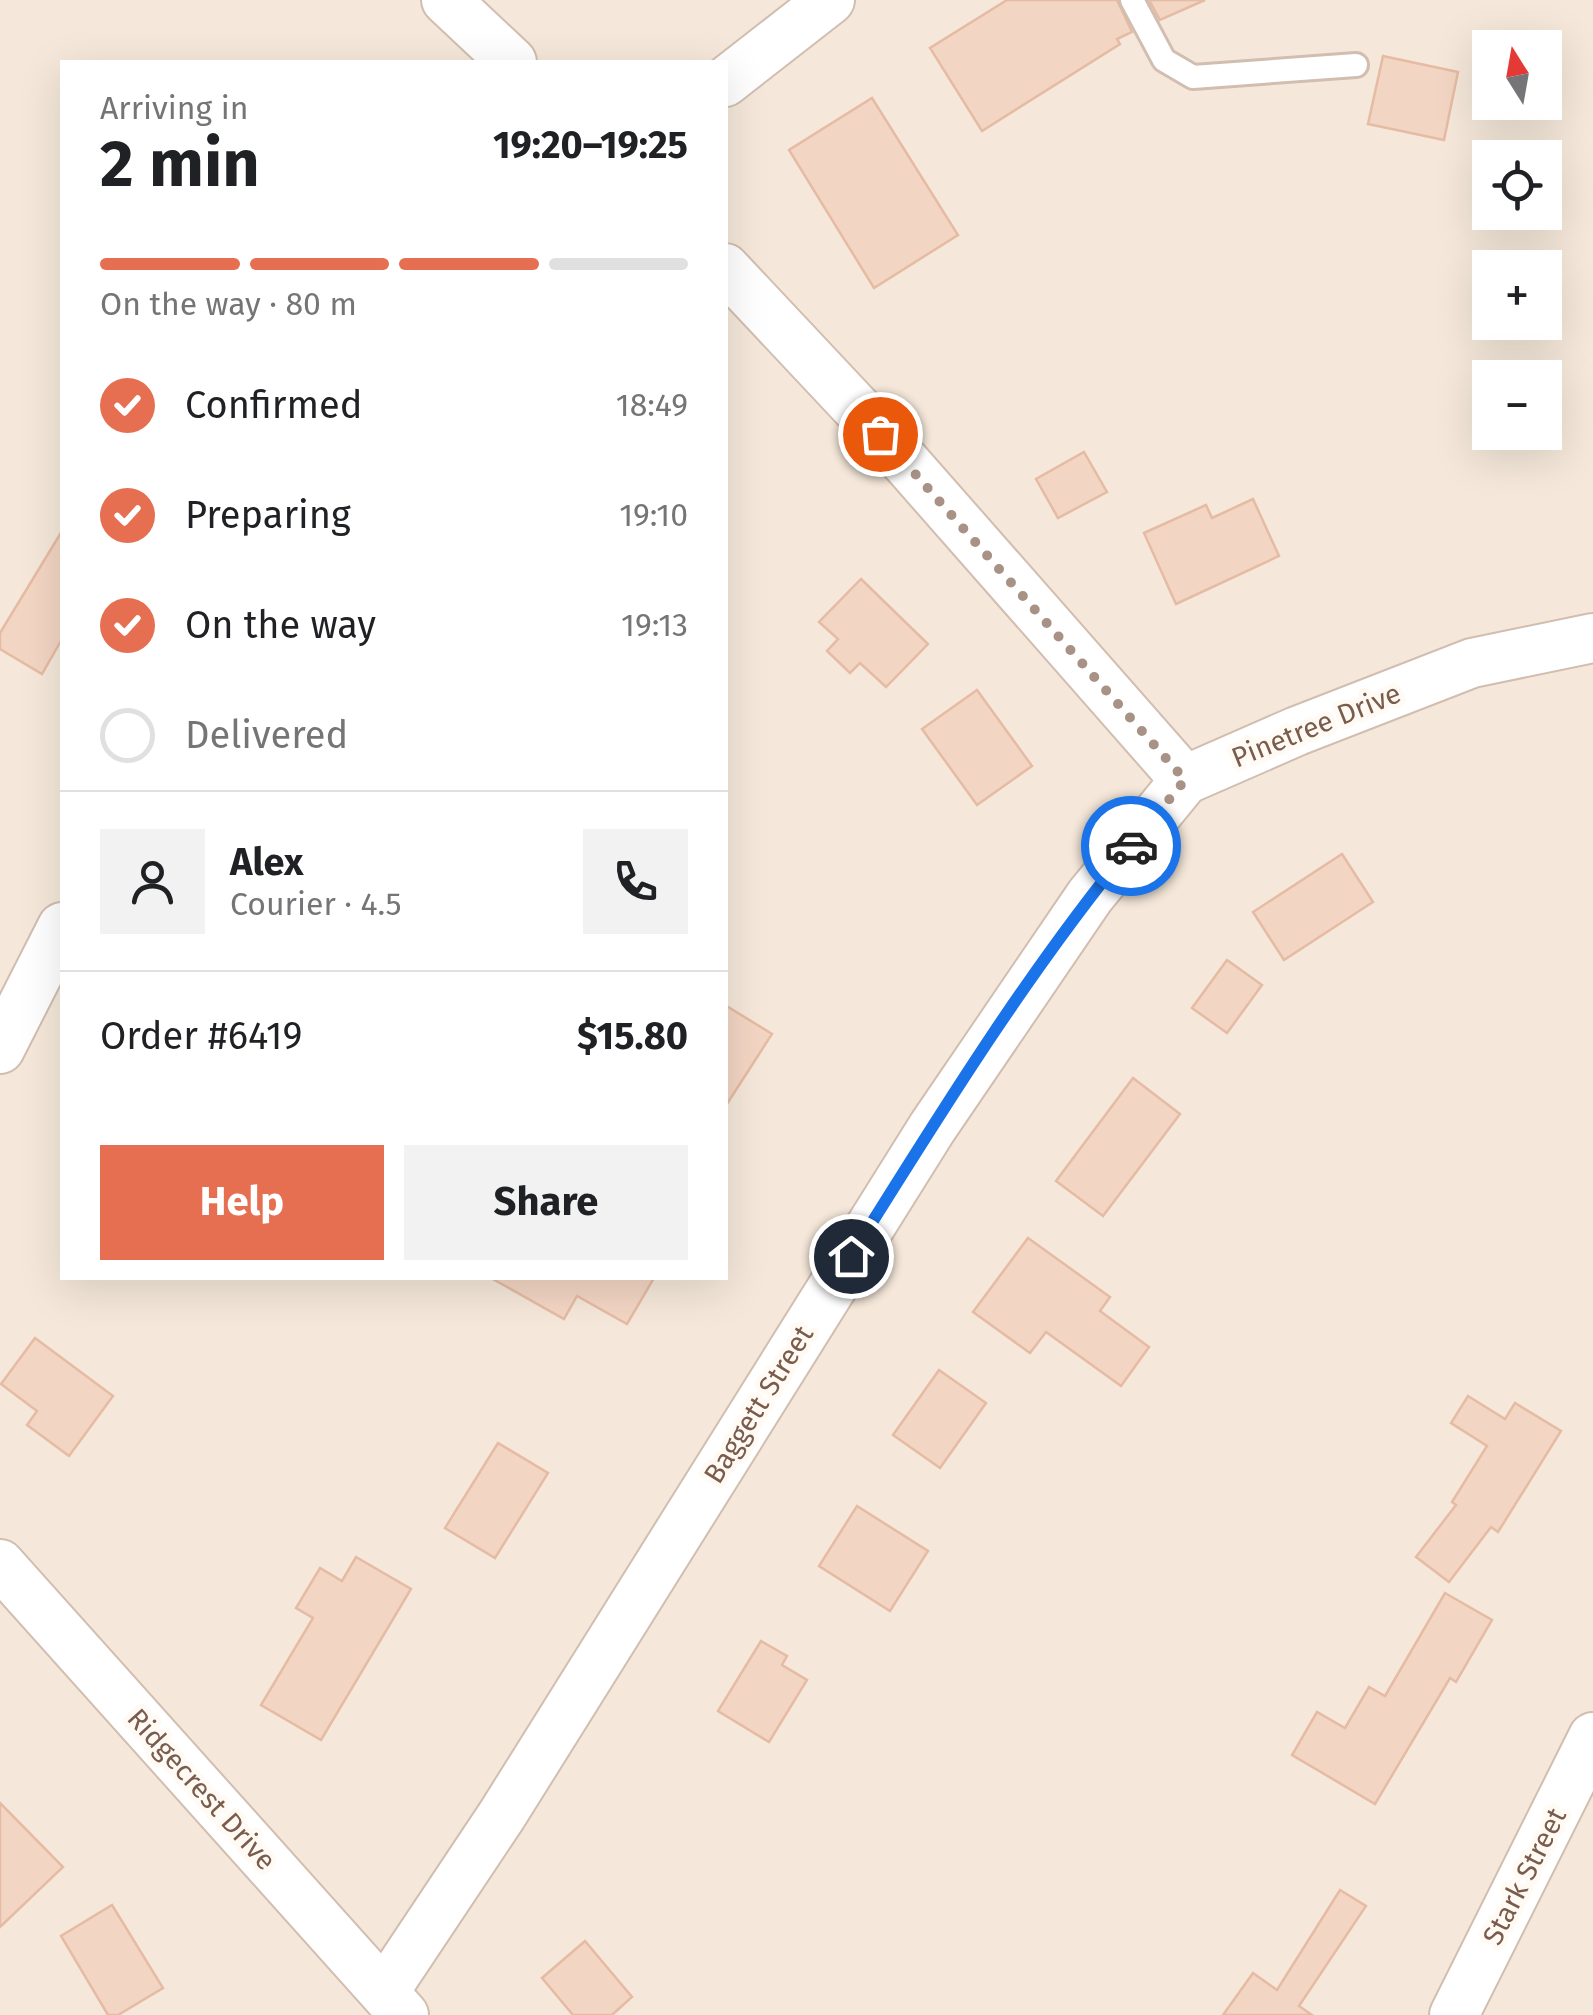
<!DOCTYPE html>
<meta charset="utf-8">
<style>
:root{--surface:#fff;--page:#f2f2f2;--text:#202124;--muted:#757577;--line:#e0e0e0;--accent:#e76f51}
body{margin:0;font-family:"Fira Sans",sans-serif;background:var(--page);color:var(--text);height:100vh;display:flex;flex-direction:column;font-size:38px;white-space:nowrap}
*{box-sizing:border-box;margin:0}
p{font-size:32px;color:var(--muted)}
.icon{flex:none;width:55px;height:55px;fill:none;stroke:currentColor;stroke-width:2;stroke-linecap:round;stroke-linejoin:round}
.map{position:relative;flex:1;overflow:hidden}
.side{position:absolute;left:60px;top:60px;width:668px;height:1220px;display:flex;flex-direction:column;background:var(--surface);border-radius:0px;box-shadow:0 10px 40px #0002}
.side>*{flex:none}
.needle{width:65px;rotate:349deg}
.tools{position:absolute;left:1472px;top:30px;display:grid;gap:20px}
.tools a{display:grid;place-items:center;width:90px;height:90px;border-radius:0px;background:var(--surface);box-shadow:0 10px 40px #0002;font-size:50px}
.pin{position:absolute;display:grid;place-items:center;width:85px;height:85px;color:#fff;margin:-42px;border:5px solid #fff;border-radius:50%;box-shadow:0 2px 10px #0007}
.courier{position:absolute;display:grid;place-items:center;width:100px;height:100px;margin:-50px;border:8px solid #1a73e8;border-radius:50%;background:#fff;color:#222;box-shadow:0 2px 12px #0007}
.head em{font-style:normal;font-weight:700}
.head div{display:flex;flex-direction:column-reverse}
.head{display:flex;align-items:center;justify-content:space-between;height:170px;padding:0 40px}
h1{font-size:65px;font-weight:700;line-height:75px}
.bar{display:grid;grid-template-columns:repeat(4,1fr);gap:15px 10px;align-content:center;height:120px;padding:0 40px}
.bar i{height:12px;border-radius:8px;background:var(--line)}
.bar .active{background:var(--accent)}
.bar p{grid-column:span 4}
.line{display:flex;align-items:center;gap:25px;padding:0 40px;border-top:2px solid var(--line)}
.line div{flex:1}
.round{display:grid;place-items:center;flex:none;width:105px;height:105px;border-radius:0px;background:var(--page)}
ol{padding:0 40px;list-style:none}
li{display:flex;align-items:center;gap:30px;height:110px}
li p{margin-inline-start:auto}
li .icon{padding:10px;border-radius:50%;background:var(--accent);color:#fff;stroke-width:4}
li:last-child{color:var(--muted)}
li i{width:55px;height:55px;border:5px solid var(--line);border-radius:50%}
.button{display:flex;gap:20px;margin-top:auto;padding:20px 40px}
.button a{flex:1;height:115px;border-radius:0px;background:var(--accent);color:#fff;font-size:40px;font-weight:700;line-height:115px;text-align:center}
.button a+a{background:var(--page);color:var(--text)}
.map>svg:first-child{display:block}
.residential{fill:#f5e8da;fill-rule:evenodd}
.building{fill:#f3d5c3;stroke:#e6bba3;stroke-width:2.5}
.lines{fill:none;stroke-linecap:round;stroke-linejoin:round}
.service-casing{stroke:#d1beb0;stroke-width:28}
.minor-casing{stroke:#d1beb0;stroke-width:52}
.service{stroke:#fff;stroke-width:22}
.minor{stroke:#fff;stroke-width:48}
.done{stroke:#a89285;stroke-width:10;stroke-dasharray:0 18}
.route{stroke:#1a73e8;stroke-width:12}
.labels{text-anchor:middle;stroke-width:10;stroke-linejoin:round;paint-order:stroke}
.street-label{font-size:28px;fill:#7a5c4d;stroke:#fffaf3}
</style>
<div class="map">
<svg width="1593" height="2015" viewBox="0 0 1593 2015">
<rect width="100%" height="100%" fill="#fdf6ec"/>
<path class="residential" d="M 0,0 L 1593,0 L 1593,2015 L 0,2015 ZM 1490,48 L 1545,48 L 1545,102 L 1490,102 ZM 62,62 L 725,62 L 725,1278 L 62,1278 ZM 1490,158 L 1545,158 L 1545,212 L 1490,212 ZM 1490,268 L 1545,268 L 1545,322 L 1490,322 ZM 1490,378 L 1545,378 L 1545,432 L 1490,432 Z"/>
<g class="building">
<path d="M 1007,0 L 1117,0 L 1132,32 L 1117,39 L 1120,44 L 982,131 L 930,48 Z"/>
<path d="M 1149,0 L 1205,0 L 1160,20 Z"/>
<path d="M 1383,56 L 1458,72 L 1444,140 L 1368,124 Z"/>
<path d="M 872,98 L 958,235 L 874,288 L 789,150 Z"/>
<path d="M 1084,452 L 1107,492 L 1058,518 L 1036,479 Z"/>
<path d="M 1253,499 L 1279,556 L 1176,604 L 1144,533 L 1206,505 L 1212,518 Z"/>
<path d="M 62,531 L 62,639 L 42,674 L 0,649 L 0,633 Z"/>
<path d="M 861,579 L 928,644 L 886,687 L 860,663 L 850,673 L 827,651 L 838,639 L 819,622 Z"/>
<path d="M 977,690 L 1032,766 L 977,805 L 922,729 Z"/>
<path d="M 1342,854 L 1373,902 L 1284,960 L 1253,912 Z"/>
<path d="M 1227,960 L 1262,985 L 1227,1033 L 1192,1008 Z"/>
<path d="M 725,1005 L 772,1034 L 725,1107 Z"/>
<path d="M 1133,1078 L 1180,1114 L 1103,1216 L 1056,1181 Z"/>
<path d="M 1028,1238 L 1110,1297 L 1100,1311 L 1149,1347 L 1121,1386 L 1046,1332 L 1030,1353 L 973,1312 Z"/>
<path d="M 491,1278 L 654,1278 L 627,1324 L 577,1296 L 564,1319 Z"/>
<path d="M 35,1338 L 113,1396 L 69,1456 L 27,1425 L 37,1411 L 1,1384 Z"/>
<path d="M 939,1370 L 986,1403 L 940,1468 L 893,1435 Z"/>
<path d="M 1468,1396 L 1505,1419 L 1515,1403 L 1561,1431 L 1498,1532 L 1491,1527 L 1449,1582 L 1416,1557 L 1456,1505 L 1452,1502 L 1487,1446 L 1451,1423 Z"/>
<path d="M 498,1443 L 548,1473 L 495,1558 L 445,1528 Z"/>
<path d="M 857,1506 L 928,1551 L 890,1611 L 819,1566 Z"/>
<path d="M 356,1557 L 411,1589 L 321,1740 L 261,1705 L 313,1618 L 296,1608 L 320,1568 L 342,1581 Z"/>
<path d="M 1445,1593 L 1492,1620 L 1456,1682 L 1450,1678 L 1375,1804 L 1292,1755 L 1317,1712 L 1345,1728 L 1369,1687 L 1385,1696 Z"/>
<path d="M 761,1641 L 787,1656 L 782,1665 L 807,1680 L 769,1742 L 718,1711 Z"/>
<path d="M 0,1803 L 63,1867 L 0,1927 Z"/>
<path d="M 1340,1890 L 1366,1906 L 1299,2006 L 1312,2015 L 1223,2015 L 1253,1973 L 1277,1990 Z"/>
<path d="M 112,1905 L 163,1988 L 118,2015 L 108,2015 L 61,1936 Z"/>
<path d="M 585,1941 L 632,1997 L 612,2015 L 573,2015 L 542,1978 Z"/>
</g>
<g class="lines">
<g class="service-casing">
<path id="service" d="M 1132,0 L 1164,60 L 1193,77 L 1356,65"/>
</g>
<g class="minor-casing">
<g id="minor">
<path d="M 446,0 L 512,62"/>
<path d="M 725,82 L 830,0"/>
<path d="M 725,268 L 880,433 L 1185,780"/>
<path d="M 0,1049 L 62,927"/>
<path d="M 0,1564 L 404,2015"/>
<path d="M 384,1992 L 502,1815 L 932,1128 L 1090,896 L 1185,780 L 1297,731 L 1472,663 L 1593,638"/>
<path d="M 1454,2015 L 1593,1737"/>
</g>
</g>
<use href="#service" class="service"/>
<use href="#minor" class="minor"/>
</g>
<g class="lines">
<path class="done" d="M 880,434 L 1185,780 L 1131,846"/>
<path class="route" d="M 851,1256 C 938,1117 1026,974 1131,846"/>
</g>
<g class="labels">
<g class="street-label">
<text transform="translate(1316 725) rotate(-22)" y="10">Pinetree Drive</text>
<text transform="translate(758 1404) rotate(-58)" y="10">Baggett Street</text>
<text transform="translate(202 1789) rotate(48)" y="10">Ridgecrest Drive</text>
<text transform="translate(1524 1876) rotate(-63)" y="10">Stark Street</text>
</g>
</g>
</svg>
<div class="tools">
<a><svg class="needle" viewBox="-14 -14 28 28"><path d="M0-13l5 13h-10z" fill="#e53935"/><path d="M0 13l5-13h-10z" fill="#757577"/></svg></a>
<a><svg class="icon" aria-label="locate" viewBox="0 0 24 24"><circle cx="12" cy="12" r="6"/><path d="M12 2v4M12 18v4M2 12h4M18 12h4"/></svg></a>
<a>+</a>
<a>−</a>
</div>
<div class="pin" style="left:880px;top:434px;background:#ea580c"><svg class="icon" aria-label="bag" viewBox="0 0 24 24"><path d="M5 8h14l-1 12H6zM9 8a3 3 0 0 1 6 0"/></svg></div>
<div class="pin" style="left:851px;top:1256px;background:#1f2937"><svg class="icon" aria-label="home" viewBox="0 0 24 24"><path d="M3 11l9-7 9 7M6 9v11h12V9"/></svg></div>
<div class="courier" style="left:1131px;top:846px"><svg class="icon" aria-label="car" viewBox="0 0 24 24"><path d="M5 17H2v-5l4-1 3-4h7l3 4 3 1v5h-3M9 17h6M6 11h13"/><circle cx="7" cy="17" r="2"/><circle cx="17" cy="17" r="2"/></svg></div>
<section class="side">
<div class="head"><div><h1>2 min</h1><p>Arriving in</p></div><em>19:20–19:25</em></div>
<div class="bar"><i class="active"></i><i class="active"></i><i class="active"></i><i></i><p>On the way · 80 m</p></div>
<ol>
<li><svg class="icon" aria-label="check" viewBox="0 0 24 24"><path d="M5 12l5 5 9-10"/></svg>Confirmed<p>18:49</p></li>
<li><svg class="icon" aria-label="check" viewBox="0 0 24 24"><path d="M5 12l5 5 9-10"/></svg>Preparing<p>19:10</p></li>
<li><svg class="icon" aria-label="check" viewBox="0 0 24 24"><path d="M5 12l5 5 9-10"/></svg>On the way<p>19:13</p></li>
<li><i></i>Delivered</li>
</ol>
<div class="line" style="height:180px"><a class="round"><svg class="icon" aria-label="person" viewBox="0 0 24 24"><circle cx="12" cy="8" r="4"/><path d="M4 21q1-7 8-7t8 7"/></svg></a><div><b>Alex</b><p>Courier · 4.5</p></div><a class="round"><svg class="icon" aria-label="phone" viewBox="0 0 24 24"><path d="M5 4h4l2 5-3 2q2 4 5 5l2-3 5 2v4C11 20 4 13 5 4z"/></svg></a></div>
<div class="line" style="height:130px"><div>Order #6419</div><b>$15.80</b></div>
<div class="button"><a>Help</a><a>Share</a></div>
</section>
</div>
